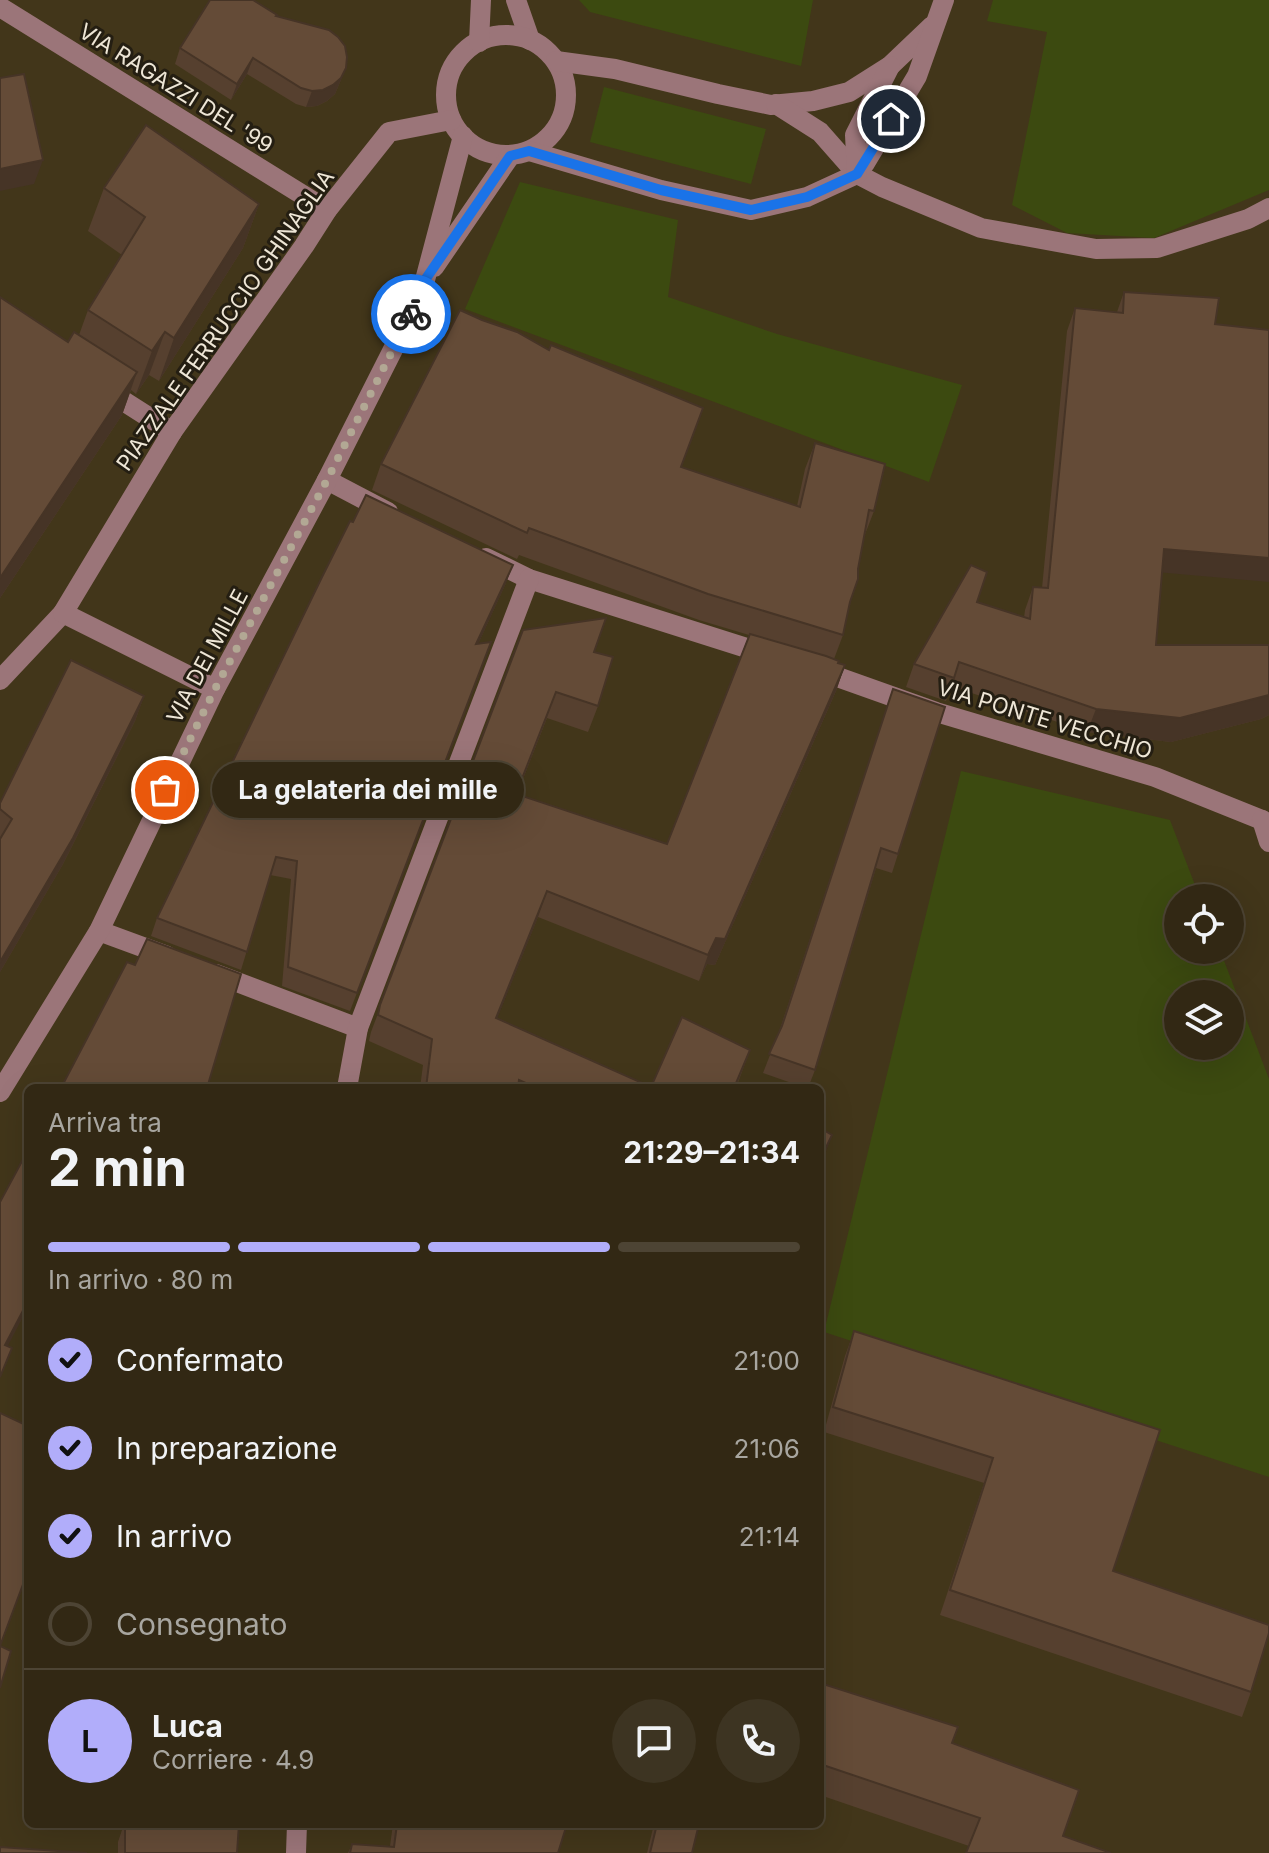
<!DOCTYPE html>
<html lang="it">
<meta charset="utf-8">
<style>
:root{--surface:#322814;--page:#3d3422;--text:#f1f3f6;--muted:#a8a6a0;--line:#4d4434;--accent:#b1adfa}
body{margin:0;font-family:Inter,sans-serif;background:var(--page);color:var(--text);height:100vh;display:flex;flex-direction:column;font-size:30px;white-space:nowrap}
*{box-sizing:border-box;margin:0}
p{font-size:26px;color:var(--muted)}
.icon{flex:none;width:44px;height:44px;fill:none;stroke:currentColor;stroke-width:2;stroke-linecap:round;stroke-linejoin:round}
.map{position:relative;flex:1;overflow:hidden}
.side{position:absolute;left:24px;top:1084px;width:800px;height:744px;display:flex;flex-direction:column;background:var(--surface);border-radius:12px;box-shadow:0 8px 32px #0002,0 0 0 2px var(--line)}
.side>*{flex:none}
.tools{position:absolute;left:1164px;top:884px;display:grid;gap:16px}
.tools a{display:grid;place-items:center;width:80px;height:80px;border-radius:50%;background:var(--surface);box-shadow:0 8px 32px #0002,0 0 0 2px var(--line);font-size:40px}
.pin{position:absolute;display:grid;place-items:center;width:68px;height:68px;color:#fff;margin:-34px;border:4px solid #fff;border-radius:50%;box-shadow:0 2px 8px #0007}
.courier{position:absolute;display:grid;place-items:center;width:80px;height:80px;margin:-40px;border:6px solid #1a73e8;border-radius:50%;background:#fff;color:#222;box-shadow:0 2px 10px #0007}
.bubble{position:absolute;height:56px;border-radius:28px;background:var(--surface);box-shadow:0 8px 32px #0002,0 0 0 2px var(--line);font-size:26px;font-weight:700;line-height:56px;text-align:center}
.overview em{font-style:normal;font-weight:700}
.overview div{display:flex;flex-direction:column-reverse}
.overview{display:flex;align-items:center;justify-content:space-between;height:136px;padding:0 24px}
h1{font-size:52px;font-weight:700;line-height:60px}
.bar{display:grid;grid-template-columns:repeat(4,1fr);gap:12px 8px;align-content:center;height:96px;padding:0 24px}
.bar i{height:10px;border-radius:6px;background:var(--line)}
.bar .on{background:var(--accent)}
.bar p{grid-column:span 4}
.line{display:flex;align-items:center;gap:20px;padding:0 24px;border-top:2px solid var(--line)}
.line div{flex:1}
.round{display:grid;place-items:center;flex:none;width:84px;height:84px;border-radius:42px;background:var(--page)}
ol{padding:0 24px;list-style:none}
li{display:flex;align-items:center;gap:24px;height:88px}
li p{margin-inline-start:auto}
li .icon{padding:8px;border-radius:50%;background:var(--accent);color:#111;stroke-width:4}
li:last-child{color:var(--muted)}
li i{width:44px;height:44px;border:4px solid var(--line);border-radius:50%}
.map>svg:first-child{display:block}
.green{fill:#3c4a10;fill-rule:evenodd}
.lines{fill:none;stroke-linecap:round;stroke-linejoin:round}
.minor{stroke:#9b7579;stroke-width:20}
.wall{fill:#56402f}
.shaded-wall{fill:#463426}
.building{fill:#644b37;stroke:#463426;stroke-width:2}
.done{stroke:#b2a894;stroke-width:8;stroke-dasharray:0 14.4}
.route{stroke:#1a73e8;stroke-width:10}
.labels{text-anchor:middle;stroke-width:6;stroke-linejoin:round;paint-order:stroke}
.street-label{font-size:22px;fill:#eee6d6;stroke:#241e12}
</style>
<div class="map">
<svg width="1269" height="1853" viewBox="0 0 1269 1853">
<rect width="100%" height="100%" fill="#42361a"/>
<g class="green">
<path d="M 579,0 L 813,0 L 801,66 L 590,12 Z"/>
<path d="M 993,0 L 1269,0 L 1269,190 L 1154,238 L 1067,233 L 1012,205 L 1047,32 L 987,21 Z"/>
<path d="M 604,87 L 766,129 L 751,184 L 590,142 Z"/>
<path d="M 520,182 L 678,220 L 668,297 L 777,334 L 962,385 L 929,482 L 465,309 Z"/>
<path d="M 961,771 L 1170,820 L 1200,898 L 1178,898 L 1178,950 L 1220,950 L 1269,1079 L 1269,1477 L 824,1332 ZM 1178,994 L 1230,994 L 1230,1046 L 1178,1046 Z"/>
</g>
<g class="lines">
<g class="minor">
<path d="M 516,0 L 530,40"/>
<path d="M 0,7 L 327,210"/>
<circle cx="506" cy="95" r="60"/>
<path d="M 479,42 L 481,0"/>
<path d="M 556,61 L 615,69 L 718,94 L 771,105 L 813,101 L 849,92 L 890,66 L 932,26"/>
<path d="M 776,104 L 820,132 L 857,174 L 882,187 L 981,228 L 1096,249 L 1157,248 L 1248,219 L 1269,208"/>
<path d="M 529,151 L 661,190 L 751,210 L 807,197 L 857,174 L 865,163 L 917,76 L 944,0"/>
<path d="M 857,174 L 855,135 L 890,66"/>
<path d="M 434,267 L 510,156"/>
<path d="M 103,388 L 172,432"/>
<path d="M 327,480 L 388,512"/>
<path d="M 486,558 L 529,579 L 769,655"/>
<path d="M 815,669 L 936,712 L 1155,777 L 1262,820"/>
<path d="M 0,680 L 63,613"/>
<path d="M 215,689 L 63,613 L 172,432 L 304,246 L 327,210 L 389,132 L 451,120"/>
<path d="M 1262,820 L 1269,842"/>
<path d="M 99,931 L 167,956"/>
<path d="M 216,974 L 358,1028"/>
<path d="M 347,1088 L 358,1028 L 529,579"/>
<path d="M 0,1092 L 99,931 L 215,689 L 327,480 L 416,304 L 425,280 L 463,136"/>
<path d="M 296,1853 L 297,1824"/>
</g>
</g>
<g class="wall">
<path d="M 276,16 L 346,68 L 335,94 L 327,101 L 317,106 L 306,107 L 296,104 L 247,74 L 231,100 L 175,64 L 180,48 Z"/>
<path d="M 104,188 L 259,204 L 243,248 L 159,381 L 149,375 L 136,394 L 131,390 L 122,415 L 0,598 L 0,297 L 68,342 L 79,335 L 88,310 L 122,255 L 88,231 Z"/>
<path d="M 1124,292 L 1162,572 L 1156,645 L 1269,645 L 1269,715 L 1261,719 L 1171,742 L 1087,732 L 951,686 L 946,701 L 906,687 L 914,664 L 977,602 L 1024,618 L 1025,610 L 1033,587 L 1042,588 L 1067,331 L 1075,308 L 1117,312 Z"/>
<path d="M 815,443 L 874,511 L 864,537 L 843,635 L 834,659 L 838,663 L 845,665 L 836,691 L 715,965 L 707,964 L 699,981 L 538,917 L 497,1018 L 651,1087 L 750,1050 L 736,1088 L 420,1088 L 423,1065 L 369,1041 L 371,1032 L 523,630 L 594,652 L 598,706 L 588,732 L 547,718 L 517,794 L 667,844 L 749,635 L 699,620 L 519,555 L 517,559 L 372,490 L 381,464 L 681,467 L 797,506 L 805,469 Z"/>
<path d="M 353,522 L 506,583 L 478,644 L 484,660 L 350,1011 L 282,986 L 291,879 L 270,875 L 241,970 L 151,936 L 157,918 Z"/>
<path d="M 893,689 L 898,854 L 892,873 L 876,868 L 815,1070 L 808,1088 L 806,1088 L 763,1073 L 779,1032 Z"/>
<path d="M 144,696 L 135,721 L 63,864 L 0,972 L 0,803 Z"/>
<path d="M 854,1331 L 1160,1430 L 1113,1571 L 1251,1692 L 1242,1717 L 940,1615 L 984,1483 L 824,1432 L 845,1356 Z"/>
<path d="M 820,1683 L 952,1743 L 1063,1836 L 969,1846 L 820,1795 Z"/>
<path d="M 124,1824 L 239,1824 L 237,1853 L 118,1853 L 118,1842 Z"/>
<path d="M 393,1824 L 567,1824 L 558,1853 L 348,1853 L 352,1844 L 390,1846 Z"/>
<path d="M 654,1824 L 699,1824 L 692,1853 L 647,1853 Z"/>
</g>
<g class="shaded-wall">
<path d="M 253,58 L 247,74 L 231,100 L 237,84 Z"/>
<path d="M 346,68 L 335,94 L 327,101 L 317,106 L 306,107 L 312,91 Z"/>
<path d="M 43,160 L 34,184 L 0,191 L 0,169 Z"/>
<path d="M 259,204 L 243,248 L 159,381 L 174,338 Z"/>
<path d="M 165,332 L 149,375 L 136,394 L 152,351 Z"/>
<path d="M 137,372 L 122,415 L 0,598 L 0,578 Z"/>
<path d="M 1164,549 L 1269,558 L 1269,582 L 1156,572 Z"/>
<path d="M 513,565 L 506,583 L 470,662 L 476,644 Z"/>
<path d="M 845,665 L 836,691 L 715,965 L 707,964 L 699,981 L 708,955 Z"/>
<path d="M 1269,695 L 1269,715 L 1261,719 L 1171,742 L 1087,732 L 1096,709 Z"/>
<path d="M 144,696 L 135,721 L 63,864 L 0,972 L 0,962 Z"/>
<path d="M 547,891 L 538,917 L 487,1044 L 496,1018 Z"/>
<path d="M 832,1135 L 825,1154 L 820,1165 L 820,1160 Z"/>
<path d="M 28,1301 L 28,1307 L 0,1361 L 5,1345 Z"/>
</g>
<g class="building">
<path d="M 210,0 L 253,0 L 277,15 L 276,16 L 329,30 L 338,37 L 345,46 L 347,57 L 346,68 L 341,78 L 333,85 L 323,90 L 312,91 L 301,88 L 253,58 L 237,84 L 180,48 Z"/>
<path d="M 24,74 L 43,160 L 0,169 L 0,78 Z"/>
<path d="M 146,125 L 259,204 L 174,338 L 165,332 L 152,351 L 88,310 L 145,217 L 104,188 Z"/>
<path d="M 1124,292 L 1219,298 L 1215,324 L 1269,330 L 1269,558 L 1164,549 L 1156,645 L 1269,645 L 1269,695 L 1180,718 L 1096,709 L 959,662 L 954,678 L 914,664 L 971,565 L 987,572 L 977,602 L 1030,619 L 1033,587 L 1048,588 L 1075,308 L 1123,313 Z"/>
<path d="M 0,297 L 68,342 L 74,332 L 137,372 L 0,578 Z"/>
<path d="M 460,310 L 482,320 L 517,332 L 549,350 L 551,345 L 703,408 L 681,467 L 800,507 L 815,443 L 885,464 L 874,511 L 869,510 L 858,569 L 858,579 L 850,602 L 843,635 L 708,594 L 529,528 L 527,533 L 381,464 Z"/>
<path d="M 366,495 L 513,565 L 476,644 L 491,642 L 357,993 L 288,967 L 297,861 L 276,857 L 247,952 L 157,918 L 322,577 L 350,521 L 353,522 Z"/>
<path d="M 606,618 L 594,652 L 613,657 L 598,706 L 556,692 L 516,794 L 667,844 L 750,634 L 826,656 L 839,661 L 838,663 L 845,665 L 725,939 L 716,938 L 708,955 L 547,891 L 496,1018 L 651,1087 L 682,1017 L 750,1050 L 734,1088 L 537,1088 L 519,1080 L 518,1088 L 426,1088 L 432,1039 L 378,1015 L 380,1005 L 523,630 Z"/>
<path d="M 71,660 L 144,696 L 73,838 L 0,962 L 0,839 L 12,819 L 0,809 L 0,803 Z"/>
<path d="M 893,689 L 945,707 L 898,854 L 881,848 L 815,1070 L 769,1054 L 782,1026 Z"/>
<path d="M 147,939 L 241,974 L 207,1088 L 61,1088 L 127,962 L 135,965 Z"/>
<path d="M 820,1128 L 832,1135 L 820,1160 Z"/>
<path d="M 28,1150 L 28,1301 L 5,1345 L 12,1348 L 0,1377 L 0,1202 Z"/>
<path d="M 854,1331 L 1160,1430 L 1113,1571 L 1269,1625 L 1269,1633 L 1251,1692 L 950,1590 L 993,1458 L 833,1407 Z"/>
<path d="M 0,1413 L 28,1426 L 28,1571 L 0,1646 L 11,1651 L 0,1688 Z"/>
<path d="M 820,1683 L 958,1727 L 952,1743 L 1079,1790 L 1063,1836 L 1111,1853 L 966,1853 L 980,1818 L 820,1764 Z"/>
<path d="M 125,1824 L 239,1824 L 237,1853 L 125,1853 Z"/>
<path d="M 397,1824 L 567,1824 L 558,1853 L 350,1853 L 352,1844 L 394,1847 Z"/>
<path d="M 657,1824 L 699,1824 L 692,1853 L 650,1853 Z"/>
<path d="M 0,1847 L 87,1853 L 0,1853 Z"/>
</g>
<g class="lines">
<path class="done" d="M 165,790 L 215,689 L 327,480 L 411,314"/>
<path class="route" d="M 411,314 L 425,280 L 510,156 L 529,151 L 661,190 L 751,210 L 807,197 L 857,174 L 891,119"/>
</g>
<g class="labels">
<g class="street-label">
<text transform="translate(176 88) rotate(32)" y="8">VIA RAGAZZI DEL '99</text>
<text transform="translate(225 320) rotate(-55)" y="8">PIAZZALE FERRUCCIO GHINAGLIA</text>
<text transform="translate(207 656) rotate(-62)" y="8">VIA DEI MILLE</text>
<text transform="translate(1045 719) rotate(17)" y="8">VIA PONTE VECCHIO</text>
</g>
</g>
</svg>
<div class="tools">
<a><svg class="icon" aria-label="locate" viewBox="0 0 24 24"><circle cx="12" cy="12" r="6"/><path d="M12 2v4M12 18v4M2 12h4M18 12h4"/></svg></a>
<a><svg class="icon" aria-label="layers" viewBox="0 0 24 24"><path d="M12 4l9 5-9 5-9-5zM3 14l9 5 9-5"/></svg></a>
</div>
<div class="pin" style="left:165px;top:790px;background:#ea580c"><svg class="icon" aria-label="bag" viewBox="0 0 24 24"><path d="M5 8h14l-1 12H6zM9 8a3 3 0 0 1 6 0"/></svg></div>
<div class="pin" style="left:891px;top:119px;background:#1f2937"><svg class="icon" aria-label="home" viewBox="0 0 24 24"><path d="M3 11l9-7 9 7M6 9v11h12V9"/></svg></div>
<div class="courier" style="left:411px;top:314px"><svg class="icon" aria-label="bike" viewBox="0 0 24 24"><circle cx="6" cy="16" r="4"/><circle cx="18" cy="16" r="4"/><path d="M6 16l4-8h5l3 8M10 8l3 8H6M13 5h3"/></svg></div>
<div class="bubble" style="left:212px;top:762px;width:312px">La gelateria dei mille</div>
<section class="side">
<div class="overview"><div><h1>2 min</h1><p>Arriva tra</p></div><em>21:29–21:34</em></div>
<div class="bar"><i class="on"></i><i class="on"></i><i class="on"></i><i></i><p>In arrivo · 80 m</p></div>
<ol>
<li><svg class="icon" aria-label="check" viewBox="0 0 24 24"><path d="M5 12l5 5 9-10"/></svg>Confermato<p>21:00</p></li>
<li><svg class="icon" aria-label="check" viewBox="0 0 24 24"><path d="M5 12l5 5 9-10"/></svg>In preparazione<p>21:06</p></li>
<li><svg class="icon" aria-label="check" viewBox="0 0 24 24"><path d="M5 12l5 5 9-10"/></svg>In arrivo<p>21:14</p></li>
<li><i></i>Consegnato</li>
</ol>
<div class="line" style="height:144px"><b class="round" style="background:var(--accent);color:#111">L</b><div><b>Luca</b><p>Corriere · 4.9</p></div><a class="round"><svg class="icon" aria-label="chat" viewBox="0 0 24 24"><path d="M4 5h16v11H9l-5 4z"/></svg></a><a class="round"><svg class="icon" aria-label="phone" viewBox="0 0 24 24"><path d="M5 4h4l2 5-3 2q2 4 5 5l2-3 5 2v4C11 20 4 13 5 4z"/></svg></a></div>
</section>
</div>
